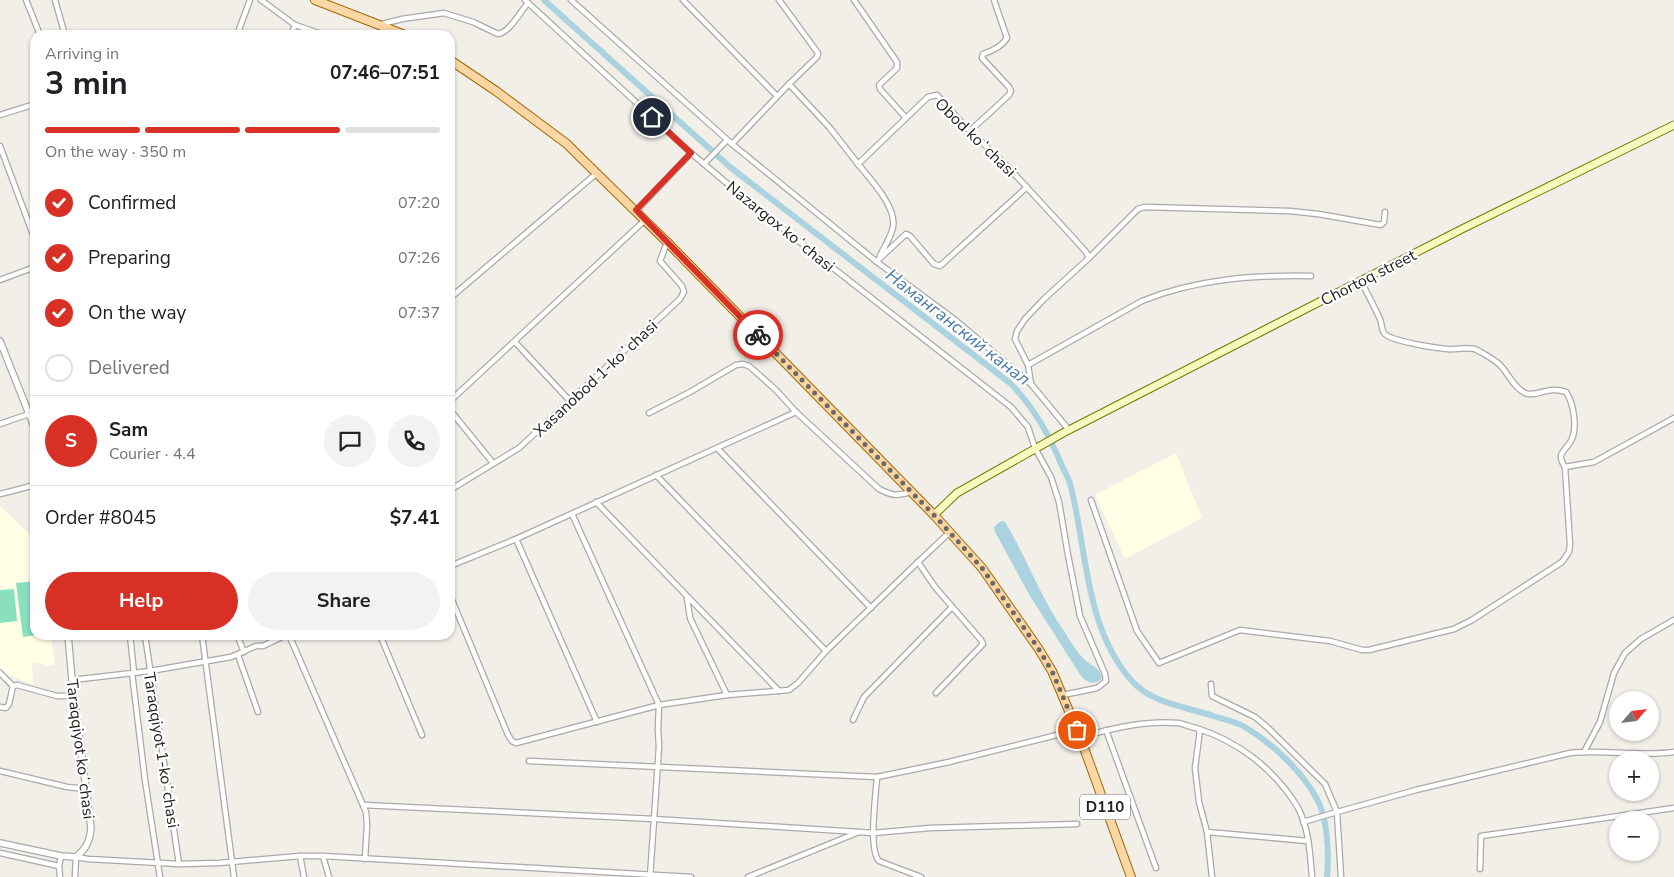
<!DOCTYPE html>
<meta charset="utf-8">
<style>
:root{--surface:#fff;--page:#f2f2f2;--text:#202124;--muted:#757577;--line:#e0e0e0;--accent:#d93025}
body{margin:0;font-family:"Nunito Sans",sans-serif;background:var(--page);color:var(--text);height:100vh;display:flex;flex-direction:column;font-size:19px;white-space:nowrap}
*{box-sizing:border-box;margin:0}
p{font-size:16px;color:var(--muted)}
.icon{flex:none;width:28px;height:28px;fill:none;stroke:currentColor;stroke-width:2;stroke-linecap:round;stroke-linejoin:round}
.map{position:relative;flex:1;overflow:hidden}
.sheet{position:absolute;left:30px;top:30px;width:425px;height:610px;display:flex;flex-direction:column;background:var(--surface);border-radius:15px;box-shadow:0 1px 4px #0004}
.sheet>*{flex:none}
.needle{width:32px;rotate:62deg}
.tools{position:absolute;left:1609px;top:691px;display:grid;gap:10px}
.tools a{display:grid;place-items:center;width:50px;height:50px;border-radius:50%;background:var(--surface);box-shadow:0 1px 4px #0004;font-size:25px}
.pin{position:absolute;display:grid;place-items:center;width:42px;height:42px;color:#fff;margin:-21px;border:2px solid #fff;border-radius:50%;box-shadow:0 1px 5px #0007}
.courier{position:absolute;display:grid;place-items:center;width:50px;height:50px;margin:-25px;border:4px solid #d93025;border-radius:50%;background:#fff;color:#222;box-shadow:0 1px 6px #0007}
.overview em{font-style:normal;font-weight:700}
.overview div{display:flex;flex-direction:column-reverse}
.overview{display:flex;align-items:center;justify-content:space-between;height:85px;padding:0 15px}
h1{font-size:32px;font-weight:700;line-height:38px}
.bar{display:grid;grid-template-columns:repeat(4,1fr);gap:8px 5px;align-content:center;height:60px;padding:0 15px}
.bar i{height:6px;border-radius:4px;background:var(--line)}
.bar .active{background:var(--accent)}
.bar p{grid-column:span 4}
.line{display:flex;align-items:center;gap:12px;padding:0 15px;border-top:1px solid var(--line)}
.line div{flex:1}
.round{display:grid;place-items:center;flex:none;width:52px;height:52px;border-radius:26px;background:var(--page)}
ol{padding:0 15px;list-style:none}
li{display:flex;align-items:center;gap:15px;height:55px}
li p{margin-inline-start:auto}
li .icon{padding:5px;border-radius:50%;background:var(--accent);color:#fff;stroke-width:4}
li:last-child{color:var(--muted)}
li i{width:28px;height:28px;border:2px solid var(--line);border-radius:50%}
.button{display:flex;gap:10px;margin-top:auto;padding:10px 15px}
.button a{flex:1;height:58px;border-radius:30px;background:var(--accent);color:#fff;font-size:20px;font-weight:700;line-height:58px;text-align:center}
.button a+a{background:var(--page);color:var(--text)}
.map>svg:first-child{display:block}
.education{fill:#ffffe5}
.pitch{fill:#88e0be}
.water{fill:#aad3df}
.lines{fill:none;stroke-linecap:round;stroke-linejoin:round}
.canal{stroke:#aad3df;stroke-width:6}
.minor-casing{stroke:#a9a9a9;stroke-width:7}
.tertiary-casing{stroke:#a9a9a9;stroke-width:8}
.secondary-casing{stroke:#707d05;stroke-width:9}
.primary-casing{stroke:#a06b00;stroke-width:10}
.minor{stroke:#fff;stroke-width:4.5}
.tertiary{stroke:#fff;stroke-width:5.5}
.secondary{stroke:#f7fabf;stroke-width:7}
.primary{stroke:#fcd6a4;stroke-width:8}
.done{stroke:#6b6a68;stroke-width:5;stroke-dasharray:0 9}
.route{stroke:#d93025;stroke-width:6}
.labels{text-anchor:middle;stroke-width:4.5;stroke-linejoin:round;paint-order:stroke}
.shield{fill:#fff;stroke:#646464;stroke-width:1}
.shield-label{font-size:15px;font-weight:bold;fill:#222}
.street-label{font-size:16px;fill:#222;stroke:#fff}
.water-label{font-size:18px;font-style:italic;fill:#4a7aab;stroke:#fff}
</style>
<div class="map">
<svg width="1674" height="877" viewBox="0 0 1674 877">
<rect width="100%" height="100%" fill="#f2efe9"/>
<g class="education">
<path d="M 1176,453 L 1202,518 L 1125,559 L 1095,495 Z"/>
<path d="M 0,506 L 35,539 L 35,635 L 51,635 L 55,664 L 44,666 L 44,664 L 32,663 L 33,684 L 6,675 L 0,667 Z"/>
</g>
<g class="pitch">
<path d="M 35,581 L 35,635 L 37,635 L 23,637 L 16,583 Z"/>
<path d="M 14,589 L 17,621 L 0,623 L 0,590 Z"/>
</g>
<path class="water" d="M 1001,521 L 1005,522 C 1027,558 1041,599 1066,634 C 1071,643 1077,652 1084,659 C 1091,666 1099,666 1102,678 C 1095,686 1087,683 1081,676 L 1030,596 L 995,532 L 994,527 Z"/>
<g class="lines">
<path class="canal" d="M 544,0 L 730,167 L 1010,383 C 1034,407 1049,434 1062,466 C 1065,472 1069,479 1071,487 C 1087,551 1085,627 1131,680 C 1152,704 1184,706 1213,716 C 1223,719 1236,722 1245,727 C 1273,744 1301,770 1317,799 C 1328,819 1329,854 1327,877"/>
<g class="minor-casing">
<g id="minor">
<path d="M 26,0 L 40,35"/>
<path d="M 55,0 L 65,35"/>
<path d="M 261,0 L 295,25 L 324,35"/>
<path d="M 525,0 L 691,153 L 755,207 L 1011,407 L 1028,427 L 1035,448 L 1051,477 L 1059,502 L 1068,555 L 1080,616 L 1105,674 L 1106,681 L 1097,688 L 1063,695"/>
<path d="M 571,0 L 732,144"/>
<path d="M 683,0 L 777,96"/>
<path d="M 779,0 L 818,53 L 817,57 L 789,84 L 830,128 L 858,164 L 928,97 L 937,95 L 967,128 L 1009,168 L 1068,232 L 1086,252 L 1089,258"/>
<path d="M 854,0 L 897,62 L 897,68 L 879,85 L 880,89 L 906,118"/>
<path d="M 382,24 L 402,19 L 444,13 L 473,22 L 498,34 C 510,32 520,12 528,3"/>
<path d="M 237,35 L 250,0"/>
<path d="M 291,35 L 295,25"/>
<path d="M 789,84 L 732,144 L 877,262 L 954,319 L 1031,384 L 1069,430"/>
<path d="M 0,115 L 35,104"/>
<path d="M 971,130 L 1009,95 L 1011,91 L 1009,87 L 982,58 L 983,54 C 992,51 1002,47 1007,38 L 994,0"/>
<path d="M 0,146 L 35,240"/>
<path d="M 704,164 L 727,140"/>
<path d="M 858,164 C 870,179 897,207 893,227 C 891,237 884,247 880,256"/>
<path d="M 636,211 L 691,153"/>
<path d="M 878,260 L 906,234 L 910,236 L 934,264 L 940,266 L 1027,187"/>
<path d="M 0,280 L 35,267"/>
<path d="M 1361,281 C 1367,293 1374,306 1380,319 C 1382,323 1381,329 1384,333 C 1389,341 1436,348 1447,349 C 1457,350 1468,346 1477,350 C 1484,354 1494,359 1500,365 C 1508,373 1514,388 1525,393 C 1537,398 1548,385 1566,392 C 1574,404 1577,427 1572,439 C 1566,452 1555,452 1565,467 L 1594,462 L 1674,418"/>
<path d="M 450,298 L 597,173"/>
<path d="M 515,342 L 570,401"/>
<path d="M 1028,365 L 1142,301 C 1196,279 1253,275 1311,276"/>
<path d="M 1031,384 L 1028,365 L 1015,339 L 1017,331 L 1025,319 L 1044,299 L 1089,258 L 1138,209 L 1144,207 L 1290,211 L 1318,214 L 1381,225 L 1384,222 L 1385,212"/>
<path d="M 450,401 L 645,220"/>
<path d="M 450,410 L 493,463"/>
<path d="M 649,413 L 690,392 L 736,365 L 743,364 L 749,366 L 776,390 L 796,412 L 879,489 C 893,496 896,496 911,492"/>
<path d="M 0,424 L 29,414"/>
<path d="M 717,448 L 871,608"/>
<path d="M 656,475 L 826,651"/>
<path d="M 450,490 L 519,448 L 680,299 L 684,292 L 682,286 L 660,261 L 667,242"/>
<path d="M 0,494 L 35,485"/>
<path d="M 1091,500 L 1137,631 L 1159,663 L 1240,630 L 1330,641 L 1362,650 L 1369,650 L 1454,629 L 1472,620 L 1562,562 L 1569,552 L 1570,544 L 1565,467"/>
<path d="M 596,502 L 779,691"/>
<path d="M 572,514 L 659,705 L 658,729 L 659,747 L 650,877"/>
<path d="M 516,539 L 597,722"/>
<path d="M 918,562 L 935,587 L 981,640 L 983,644 L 936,693"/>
<path d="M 450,566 L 516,539 L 796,412"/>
<path d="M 450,595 L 508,735 L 512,741 L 516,743 L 659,705 L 727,695 L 789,690 L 798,683 L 826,651 L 918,562 L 950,532"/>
<path d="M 687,598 L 690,618 L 727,695"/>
<path d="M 130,635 L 134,673"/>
<path d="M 145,635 L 179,864"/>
<path d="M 202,635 L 234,877"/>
<path d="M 237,635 L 244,652"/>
<path d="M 289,635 L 366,812 L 367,825 L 365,859"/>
<path d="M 380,635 L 422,735"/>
<path d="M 238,655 L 258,712"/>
<path d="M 0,673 L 13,686 L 17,685 L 57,696 L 74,696"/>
<path d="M 132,673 L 145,780 L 160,877"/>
<path d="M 72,680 L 150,671 L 231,657 L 256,646 L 263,646 L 286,635"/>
<path d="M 1211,684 L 1212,696 L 1255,717 L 1267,727 L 1325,784 L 1337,812 L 1303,822"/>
<path d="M 0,707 L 6,708 L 9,704 L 13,686"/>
<path d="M 853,720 L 864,697 L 952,607"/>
<path d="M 1106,730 L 1156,868"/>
<path d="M 1200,730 L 1195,768 L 1199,802 L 1207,832 L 1212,877"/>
<path d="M 1080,737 C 1112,729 1144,720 1178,723 C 1184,724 1190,727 1196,728 C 1238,741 1274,769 1297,806 C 1309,827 1310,854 1312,877"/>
<path d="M 1584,752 L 1600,722 L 1614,673 L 1625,653 L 1641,639 L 1674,620"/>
<path d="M 529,761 L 877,777 L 949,762 L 1077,730"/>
<path d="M 0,771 L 67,787 L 86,789"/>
<path d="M 877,777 C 876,794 868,849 879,861 L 921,877"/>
<path d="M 363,805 L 654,819 L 859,832"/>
<path d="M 1207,832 L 1308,841"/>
<path d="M 0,853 L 59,866"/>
<path d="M 300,856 L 304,877"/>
<path d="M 323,856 L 329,877"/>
<path d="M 1480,869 L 1481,836 L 1674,808"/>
<path d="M 60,877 L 59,866 L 61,856"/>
<path d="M 75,877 L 76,857 L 88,859 L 179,864 L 219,863 L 300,856 L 323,856 L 691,877"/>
<path d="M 748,877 L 859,832 L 873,833 L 930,828 L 1077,824"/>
<path d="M 1341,877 L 1337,812 L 1416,790 L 1570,753 C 1604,749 1639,757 1674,752"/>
</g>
</g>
<g class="tertiary-casing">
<g id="tertiary">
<path d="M 0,341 L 35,429"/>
<path d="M 0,843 L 61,856 L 76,857 C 86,849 90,841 91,828 L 72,680 L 68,635"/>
</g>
</g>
<g class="secondary-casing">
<path id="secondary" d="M 934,515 L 957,493 L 1063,433 L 1462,229 L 1674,125"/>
</g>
<g class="primary-casing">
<g id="primary">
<path d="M 315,0 L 405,35"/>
<path d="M 450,60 L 496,91 L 567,144 L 582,159 L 667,242 L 934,515 L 982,568 L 1038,648 L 1052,671 L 1080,737 L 1131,877"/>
</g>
</g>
<use href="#minor" class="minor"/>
<use href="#tertiary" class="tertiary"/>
<use href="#secondary" class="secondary"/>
<use href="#primary" class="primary"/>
</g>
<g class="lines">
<path class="done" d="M 758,335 L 934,515 L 982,568 L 1038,648 L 1052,671 L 1077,730"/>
<path class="route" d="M 652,117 L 691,153 L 636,210 L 758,335"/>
</g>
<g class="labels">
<rect class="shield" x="1080" y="794.5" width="50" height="25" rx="4"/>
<g class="shield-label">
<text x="1105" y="812">D110</text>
</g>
<g class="street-label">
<text transform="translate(976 137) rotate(44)" y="6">Obod koʻchasi</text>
<text transform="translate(781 226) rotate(39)" y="6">Nazargox koʻchasi</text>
<text transform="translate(1368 277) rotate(-27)" y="6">Chortoq street</text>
<text transform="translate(595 378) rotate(-43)" y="6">Xasanobod 1-koʻchasi</text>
<text transform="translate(81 749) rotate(83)" y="6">Taraqqiyot koʻchasi</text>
<text transform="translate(162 750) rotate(81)" y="6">Taraqqiyot 1-koʻchasi</text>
</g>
<g class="water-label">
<text transform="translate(958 327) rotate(38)" y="6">Наманганский канал</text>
</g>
</g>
</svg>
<div class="tools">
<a><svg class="needle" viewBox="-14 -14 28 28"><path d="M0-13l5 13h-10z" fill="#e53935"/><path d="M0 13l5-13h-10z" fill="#757577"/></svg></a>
<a>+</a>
<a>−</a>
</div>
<div class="pin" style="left:1077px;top:730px;background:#ea580c"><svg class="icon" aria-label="bag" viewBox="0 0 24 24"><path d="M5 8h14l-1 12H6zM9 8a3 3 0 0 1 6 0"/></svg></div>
<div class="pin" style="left:652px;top:117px;background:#1f2937"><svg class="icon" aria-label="home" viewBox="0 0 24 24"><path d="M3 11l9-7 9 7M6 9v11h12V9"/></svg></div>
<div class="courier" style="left:758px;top:335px"><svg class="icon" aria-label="bike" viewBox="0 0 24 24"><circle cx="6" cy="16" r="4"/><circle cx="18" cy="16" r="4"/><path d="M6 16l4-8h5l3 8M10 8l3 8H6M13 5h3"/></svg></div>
<section class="sheet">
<div class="overview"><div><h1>3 min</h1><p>Arriving in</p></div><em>07:46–07:51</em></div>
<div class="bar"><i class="active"></i><i class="active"></i><i class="active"></i><i></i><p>On the way · 350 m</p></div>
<ol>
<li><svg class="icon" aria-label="check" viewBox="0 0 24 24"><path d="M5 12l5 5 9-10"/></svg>Confirmed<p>07:20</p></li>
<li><svg class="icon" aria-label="check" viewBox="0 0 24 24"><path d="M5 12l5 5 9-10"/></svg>Preparing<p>07:26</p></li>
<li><svg class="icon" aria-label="check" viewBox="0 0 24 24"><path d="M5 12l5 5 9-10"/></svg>On the way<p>07:37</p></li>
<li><i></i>Delivered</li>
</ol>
<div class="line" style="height:90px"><b class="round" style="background:var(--accent);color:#fff">S</b><div><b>Sam</b><p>Courier · 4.4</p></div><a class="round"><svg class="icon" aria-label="chat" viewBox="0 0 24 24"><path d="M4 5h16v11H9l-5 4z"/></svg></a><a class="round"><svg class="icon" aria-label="phone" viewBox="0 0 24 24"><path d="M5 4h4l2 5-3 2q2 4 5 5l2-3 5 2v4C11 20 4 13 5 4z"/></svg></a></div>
<div class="line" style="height:65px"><div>Order #8045</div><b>$7.41</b></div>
<div class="button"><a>Help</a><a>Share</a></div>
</section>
</div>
